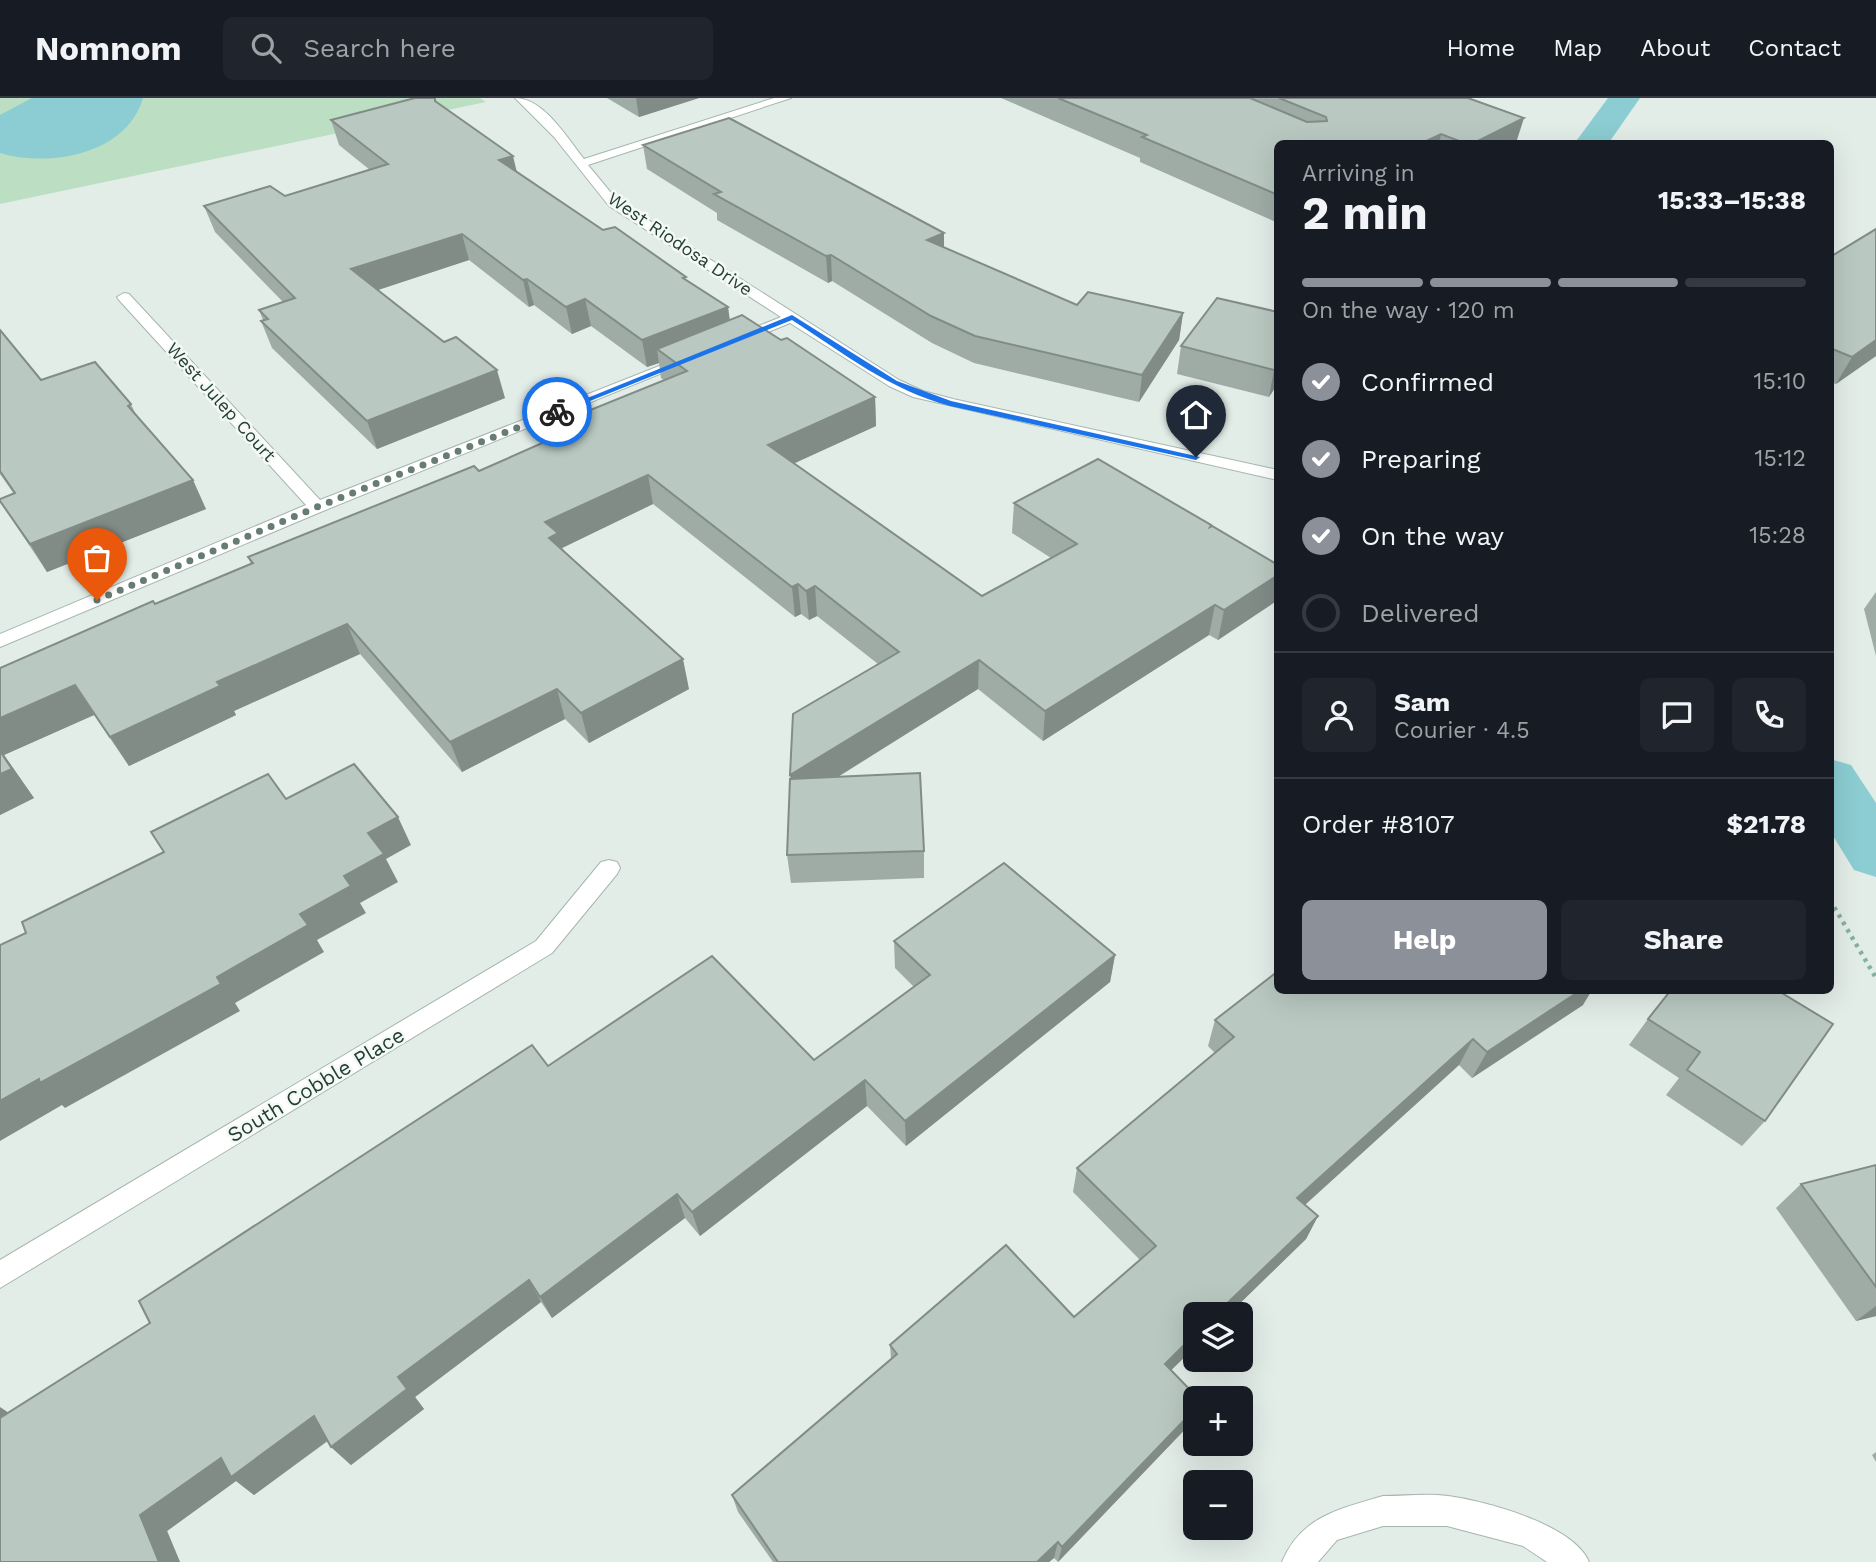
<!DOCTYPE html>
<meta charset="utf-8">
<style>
:root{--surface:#171b24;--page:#20242c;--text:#f1f3f6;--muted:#9ea1a6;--line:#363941;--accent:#8c9099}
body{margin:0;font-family:"Work Sans",sans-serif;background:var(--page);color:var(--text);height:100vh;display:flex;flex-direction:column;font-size:26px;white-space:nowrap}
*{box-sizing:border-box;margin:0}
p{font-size:23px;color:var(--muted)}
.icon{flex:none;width:38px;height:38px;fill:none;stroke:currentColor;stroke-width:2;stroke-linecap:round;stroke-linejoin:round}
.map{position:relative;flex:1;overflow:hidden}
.drawer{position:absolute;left:1274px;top:42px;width:560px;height:854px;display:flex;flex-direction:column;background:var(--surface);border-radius:10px;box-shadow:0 7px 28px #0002}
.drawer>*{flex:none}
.tools{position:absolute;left:1183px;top:1204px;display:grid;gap:14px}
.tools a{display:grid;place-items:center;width:70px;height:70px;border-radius:10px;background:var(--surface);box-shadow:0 7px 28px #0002;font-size:35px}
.pin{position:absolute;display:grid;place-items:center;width:60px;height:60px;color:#fff;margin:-72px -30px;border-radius:50% 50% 50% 0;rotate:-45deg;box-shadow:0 0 7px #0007}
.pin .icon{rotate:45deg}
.courier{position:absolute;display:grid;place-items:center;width:70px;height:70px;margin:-35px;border:5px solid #1a73e8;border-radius:50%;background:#fff;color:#222;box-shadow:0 2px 9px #0007}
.headline em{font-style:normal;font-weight:700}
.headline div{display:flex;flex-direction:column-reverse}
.headline{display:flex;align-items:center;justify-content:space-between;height:119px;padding:0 28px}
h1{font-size:46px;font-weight:700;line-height:52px}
.bar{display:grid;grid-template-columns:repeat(4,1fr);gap:10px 7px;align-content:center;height:84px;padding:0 28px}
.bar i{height:9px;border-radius:5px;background:var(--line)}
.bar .on{background:var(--accent)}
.bar p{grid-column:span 4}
.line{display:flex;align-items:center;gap:18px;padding:0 28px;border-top:2px solid var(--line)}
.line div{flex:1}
.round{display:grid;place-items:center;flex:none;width:74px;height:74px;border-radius:10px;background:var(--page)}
ol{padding:0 28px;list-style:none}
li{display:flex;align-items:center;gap:21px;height:77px}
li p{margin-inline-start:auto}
li .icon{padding:7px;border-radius:50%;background:var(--accent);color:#fff;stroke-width:4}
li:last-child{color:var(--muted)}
li i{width:38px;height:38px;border:4px solid var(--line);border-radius:50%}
.action{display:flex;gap:14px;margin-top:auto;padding:14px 28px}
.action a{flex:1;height:80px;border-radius:10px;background:var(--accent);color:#fff;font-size:28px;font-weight:700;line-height:80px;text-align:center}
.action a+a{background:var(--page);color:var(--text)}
header{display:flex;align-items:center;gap:42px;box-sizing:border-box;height:98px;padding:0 35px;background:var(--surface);border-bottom:2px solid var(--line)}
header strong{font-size:33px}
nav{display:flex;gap:38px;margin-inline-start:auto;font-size:24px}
.search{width:490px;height:63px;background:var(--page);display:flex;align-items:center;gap:18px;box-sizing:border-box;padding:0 24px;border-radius:10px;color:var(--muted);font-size:26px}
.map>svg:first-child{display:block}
.green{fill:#bcdec3}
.water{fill:#8bcdd2}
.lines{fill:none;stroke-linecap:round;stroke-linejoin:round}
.canal{fill:#8bcdd2;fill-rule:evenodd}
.street-casing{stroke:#a6b5af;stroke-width:2}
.path{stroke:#84b19f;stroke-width:4.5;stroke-dasharray:3.5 5;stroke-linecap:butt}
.street{fill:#fff;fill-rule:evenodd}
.wall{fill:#9faca6}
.shaded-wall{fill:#828c87}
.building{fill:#b9c8c1;stroke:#828c87;stroke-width:2}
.route{fill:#1a73e8}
.done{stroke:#667c74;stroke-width:7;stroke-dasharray:0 12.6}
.labels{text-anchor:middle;stroke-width:5;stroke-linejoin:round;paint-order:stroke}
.far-street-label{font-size:18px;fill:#233f35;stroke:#f4f9f6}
.street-label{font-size:21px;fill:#233f35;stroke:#f4f9f6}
</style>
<header>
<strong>Nomnom</strong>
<div class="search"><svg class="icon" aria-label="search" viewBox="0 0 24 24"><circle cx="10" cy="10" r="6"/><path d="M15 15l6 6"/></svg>Search here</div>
<nav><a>Home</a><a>Map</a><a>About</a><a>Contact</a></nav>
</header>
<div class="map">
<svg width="1876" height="1464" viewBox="0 0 1876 1464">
<rect width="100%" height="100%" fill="#e3ede8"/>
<path class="green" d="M 0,0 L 480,0 L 486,4 L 0,106 Z"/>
<path class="water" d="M 32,0 L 143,0 C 127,56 50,70 0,55 L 0,17 Z"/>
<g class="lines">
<g class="canal">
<path d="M 1608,0 L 1640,0 L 1608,46 L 1574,46 Z"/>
<path d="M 1830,661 L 1851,667 L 1876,705 L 1876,779 L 1854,772 L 1830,733 Z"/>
</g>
<g class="street-casing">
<g id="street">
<path d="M 515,0 C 544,0 567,40 584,61 L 774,0 L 791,0 L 588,67 L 617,102 L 899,282 L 923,293 L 953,301 L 1278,372 L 1278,382 L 913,299 L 889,288 L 790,225 L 744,244 L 734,244 L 732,241 L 734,238 L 781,219 L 609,108 L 554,39 Z"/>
<path d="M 124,195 L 129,196 L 320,402 L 682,259 L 687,258 L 694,262 L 323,413 L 0,549 L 0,536 L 306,407 L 119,202 L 117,199 Z"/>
<path d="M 609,762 L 617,764 L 620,770 L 617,776 L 552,855 L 0,1190 L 0,1162 L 536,843 L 601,764 Z"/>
<path d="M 1383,1398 C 1404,1398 1427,1395 1448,1398 C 1486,1403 1574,1427 1589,1464 L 1547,1464 L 1523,1448 L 1447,1428 L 1383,1428 L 1337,1442 L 1318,1464 L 1282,1464 C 1301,1418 1340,1411 1383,1398 Z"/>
</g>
</g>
<path class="path" d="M 1830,802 L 1876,880"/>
<use href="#street" class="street"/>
</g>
<g class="wall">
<path d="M 607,0 L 699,0 L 639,19 Z"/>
<path d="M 1001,0 L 1468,0 L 1516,45 L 1278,46 L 1278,125 L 1140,64 L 1140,60 Z"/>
<path d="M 437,5 L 517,74 L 603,132 L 687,182 L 728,209 L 730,222 L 781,242 L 875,299 L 876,328 L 794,365 L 982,498 L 1051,460 L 1012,435 L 1014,405 L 1278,467 L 1278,502 L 1218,542 L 1209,537 L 1043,643 L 978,591 L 838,679 L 924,753 L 924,780 L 791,785 L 787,757 L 878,566 L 817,518 L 809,522 L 801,516 L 795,519 L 653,406 L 562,450 L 689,591 L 589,645 L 565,621 L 462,674 L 360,556 L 234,613 L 236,617 L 129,668 L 94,617 L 4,657 L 34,700 L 0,717 L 0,570 L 251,466 L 248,459 L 479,373 L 576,330 L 573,319 L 664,282 L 661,280 L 659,265 L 647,269 L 591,228 L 572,236 L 534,207 L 529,209 L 469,162 L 377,192 L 505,300 L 377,351 L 272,250 L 261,223 L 263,222 L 259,212 L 283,204 L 215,134 L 204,108 L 285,98 L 370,72 L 339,47 L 331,22 Z"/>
<path d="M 643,47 L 944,150 L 1077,207 L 1183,215 L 1179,242 L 1139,304 L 974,265 L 932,245 L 832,183 L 828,185 L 717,122 L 717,115 L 647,71 Z"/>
<path d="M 1876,131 L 1876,258 L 1836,286 L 1830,284 L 1830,159 Z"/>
<path d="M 1278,214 L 1278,285 L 1269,299 L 1177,276 L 1181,248 Z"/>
<path d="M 0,232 L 41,282 L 131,306 L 136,317 L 206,411 L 47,474 L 17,429 L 0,403 L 14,396 L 0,376 Z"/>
<path d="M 1876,494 L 1876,558 L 1864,511 Z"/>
<path d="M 894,843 L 1115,857 L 1110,884 L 906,1048 L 867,1008 L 700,1138 L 685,1120 L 552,1220 L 541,1204 L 415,1299 L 424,1311 L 351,1367 L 331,1349 L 328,1343 L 254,1397 L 236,1383 L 167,1433 L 180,1464 L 0,1464 L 9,1314 L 150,1225 L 548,968 L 814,962 L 914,889 L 895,870 Z"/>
<path d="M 1583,907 L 1472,980 L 1459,967 L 1305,1107 L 1318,1118 L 1306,1141 L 1229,1216 L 1195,1216 L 1195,1249 L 1171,1272 L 1193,1323 L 1058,1464 L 1054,1460 L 1049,1464 L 773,1464 L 738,1414 L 732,1397 L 891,1261 L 890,1247 L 1074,1219 L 1140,1162 L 1073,1094 L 1077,1070 L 1215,955 L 1208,948 L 1215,922 Z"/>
<path d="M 1648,921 L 1833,926 L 1765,1023 L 1742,1048 L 1666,997 L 1679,980 L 1629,947 Z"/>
<path d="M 1876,1067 L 1876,1218 L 1856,1223 L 1776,1110 L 1801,1086 Z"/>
<path d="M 1876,1354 L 1876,1364 L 1872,1357 Z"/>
</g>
<g class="shaded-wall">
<path d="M 636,0 L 699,0 L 639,19 Z"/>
<path d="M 1524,20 L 1516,45 L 1514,46 L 1472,46 Z"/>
<path d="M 1441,36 L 1439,46 L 1420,46 Z"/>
<path d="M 513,58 L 519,83 L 499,62 Z"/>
<path d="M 944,135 L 944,161 L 927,142 Z"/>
<path d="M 462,136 L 469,162 L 360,198 L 351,171 Z"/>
<path d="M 831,157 L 832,183 L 828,185 L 826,158 Z"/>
<path d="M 527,181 L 534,207 L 529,209 L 523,182 Z"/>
<path d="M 585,201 L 591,228 L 572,236 L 566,209 Z"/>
<path d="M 728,209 L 731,236 L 657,251 L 659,265 L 647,269 L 642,242 Z"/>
<path d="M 1183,215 L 1179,242 L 1139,304 L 1142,277 Z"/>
<path d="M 1876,242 L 1876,258 L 1836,286 L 1852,259 Z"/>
<path d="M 1278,267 L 1278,285 L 1269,299 L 1274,272 Z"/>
<path d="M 497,272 L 505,300 L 377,351 L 367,323 Z"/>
<path d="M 875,299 L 876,328 L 771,376 L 768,347 Z"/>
<path d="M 648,377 L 653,406 L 562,450 L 565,465 L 556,470 L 545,424 Z"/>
<path d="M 193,382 L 206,411 L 47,474 L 30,446 Z"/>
<path d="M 1278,477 L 1278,502 L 1218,542 L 1224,512 Z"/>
<path d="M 798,486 L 801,516 L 795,519 L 792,489 Z"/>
<path d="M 815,488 L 817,518 L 809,522 L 806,493 Z"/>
<path d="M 1215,507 L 1209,537 L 1043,643 L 1045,613 Z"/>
<path d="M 347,526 L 360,556 L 234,613 L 236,617 L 129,668 L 110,639 L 217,584 Z"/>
<path d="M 683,561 L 689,591 L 589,645 L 581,615 Z"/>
<path d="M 979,562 L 978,591 L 794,706 L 790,677 Z"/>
<path d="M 75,587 L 94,617 L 4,657 L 34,700 L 0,717 L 0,620 Z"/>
<path d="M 557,591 L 565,621 L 462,674 L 450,644 Z"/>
<path d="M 398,719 L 411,747 L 386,761 L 398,784 L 360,805 L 366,815 L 317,842 L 324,854 L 235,905 L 240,913 L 65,1010 L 62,1007 L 0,1043 L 0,1003 L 217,879 L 300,816 L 344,778 L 368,735 Z"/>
<path d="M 1115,857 L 1110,884 L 906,1048 L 905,1023 Z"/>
<path d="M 1581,892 L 1592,892 L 1583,907 L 1472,980 L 1487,954 Z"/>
<path d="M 1473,941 L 1459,967 L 1287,1123 L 1297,1100 Z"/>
<path d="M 865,982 L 867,1008 L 700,1138 L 692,1114 Z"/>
<path d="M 677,1096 L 685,1120 L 552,1220 L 540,1199 Z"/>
<path d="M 1318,1118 L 1306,1141 L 1229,1216 L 1216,1216 Z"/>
<path d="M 529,1182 L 541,1204 L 415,1299 L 424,1311 L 351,1367 L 331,1349 L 398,1279 Z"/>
<path d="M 1876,1208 L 1876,1218 L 1856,1223 Z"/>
<path d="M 1195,1236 L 1195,1249 L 1157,1286 L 1165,1266 Z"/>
<path d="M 0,1309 L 15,1319 L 0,1327 Z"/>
<path d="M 1195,1311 L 1195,1319 L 1193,1323 L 1058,1464 L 1062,1449 Z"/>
<path d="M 314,1318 L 335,1337 L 254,1397 L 236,1383 L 167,1433 L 180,1464 L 159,1464 L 140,1417 L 221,1360 Z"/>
<path d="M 1058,1444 L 1054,1460 L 1049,1464 L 1037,1464 Z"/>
</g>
<g class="building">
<path d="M 415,0 L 435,0 L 435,3 L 513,58 L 499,62 L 603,132 L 615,129 L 686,179 L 683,180 L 728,209 L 642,242 L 585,201 L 566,209 L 527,181 L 523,182 L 462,136 L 351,171 L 444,244 L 456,239 L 497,272 L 367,323 L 261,223 L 268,221 L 259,212 L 295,200 L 204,108 L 270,88 L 285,98 L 388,66 L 331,22 Z"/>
<path d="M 1058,0 L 1250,0 L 1307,24 L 1327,23 L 1326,19 L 1279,0 L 1468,0 L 1524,20 L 1472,46 L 1467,46 L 1441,36 L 1420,46 L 1278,46 L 1278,97 L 1142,39 L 1147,37 Z"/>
<path d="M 729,20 L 944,135 L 927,142 L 1077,207 L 1088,194 L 1183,215 L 1142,277 L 975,238 L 931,218 L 831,157 L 826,158 L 714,96 L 721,94 L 643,47 Z"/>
<path d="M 1876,131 L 1876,242 L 1852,259 L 1830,250 L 1830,159 Z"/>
<path d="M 1217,200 L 1278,214 L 1278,267 L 1274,272 L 1181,248 Z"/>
<path d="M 742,217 L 781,242 L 787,240 L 875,299 L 768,347 L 982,498 L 1077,446 L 1014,405 L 1098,361 L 1211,427 L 1210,429 L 1212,428 L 1278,467 L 1278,477 L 1224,512 L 1215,507 L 1045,613 L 979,562 L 790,677 L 793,616 L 899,554 L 815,488 L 806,493 L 798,486 L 792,489 L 648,377 L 545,424 L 558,435 L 549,440 L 683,561 L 581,615 L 557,591 L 450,644 L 347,526 L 217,584 L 220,588 L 110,639 L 75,587 L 0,620 L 0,570 L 153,503 L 155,506 L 253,465 L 248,459 L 474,368 L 479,373 L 583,327 L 573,319 L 687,273 L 657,251 Z"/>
<path d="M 0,232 L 41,282 L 95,264 L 131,306 L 128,308 L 193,382 L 30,446 L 0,403 L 0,401 L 15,395 L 0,373 Z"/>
<path d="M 0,653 L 12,671 L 0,676 Z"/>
<path d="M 354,666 L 398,719 L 368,735 L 384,756 L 344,778 L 351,788 L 300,816 L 308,827 L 217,879 L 221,886 L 40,985 L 39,981 L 0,1003 L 0,847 L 26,835 L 22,824 L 164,754 L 151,734 L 268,676 L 286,701 Z"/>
<path d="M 920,675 L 924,753 L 787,757 L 790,681 Z"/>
<path d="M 1004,765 L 1115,857 L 905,1023 L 865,982 L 692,1114 L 677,1096 L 540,1199 L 529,1182 L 398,1279 L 407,1291 L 331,1349 L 314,1318 L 231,1379 L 221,1360 L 140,1417 L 159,1464 L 0,1464 L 0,1320 L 150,1225 L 139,1203 L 532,947 L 548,968 L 712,858 L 814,962 L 930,877 L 894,843 Z"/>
<path d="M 1278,873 L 1278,892 L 1581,892 L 1487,954 L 1473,941 L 1297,1100 L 1318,1118 L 1216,1216 L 1195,1216 L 1195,1236 L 1165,1266 L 1198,1300 L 1195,1300 L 1195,1311 L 1062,1449 L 1058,1444 L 1037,1464 L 778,1464 L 732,1397 L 897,1256 L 890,1247 L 1006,1147 L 1074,1219 L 1156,1148 L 1077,1070 L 1234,939 L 1215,922 Z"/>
<path d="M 1671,892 L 1777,892 L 1833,926 L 1765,1023 L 1687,972 L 1700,954 L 1648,921 Z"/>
<path d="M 1876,1067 L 1876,1189 L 1801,1086 Z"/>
</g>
<path class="route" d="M 792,217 L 897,283 L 951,303 L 1200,359 L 1196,362 L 950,308 C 890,292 843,255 792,222 L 560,315 L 553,314 Z"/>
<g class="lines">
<path class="done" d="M 97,502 L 317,409 L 557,314"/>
</g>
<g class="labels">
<g class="far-street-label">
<text transform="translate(680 146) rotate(34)" y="6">West Riodosa Drive</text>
<text transform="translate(221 304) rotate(48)" y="6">West Julep Court</text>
</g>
<g class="street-label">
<text transform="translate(316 987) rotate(-31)" y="7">South Cobble Place</text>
</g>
</g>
</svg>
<div class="tools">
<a><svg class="icon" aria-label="layers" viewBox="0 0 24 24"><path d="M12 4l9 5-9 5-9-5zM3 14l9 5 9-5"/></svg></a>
<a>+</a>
<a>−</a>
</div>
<div class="pin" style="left:97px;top:502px;background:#ea580c"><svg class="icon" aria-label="bag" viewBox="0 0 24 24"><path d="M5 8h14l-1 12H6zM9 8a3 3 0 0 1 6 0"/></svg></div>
<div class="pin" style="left:1196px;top:359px;background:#1f2937"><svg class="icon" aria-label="home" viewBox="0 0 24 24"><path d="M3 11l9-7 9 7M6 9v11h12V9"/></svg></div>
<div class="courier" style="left:557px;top:314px"><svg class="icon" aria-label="bike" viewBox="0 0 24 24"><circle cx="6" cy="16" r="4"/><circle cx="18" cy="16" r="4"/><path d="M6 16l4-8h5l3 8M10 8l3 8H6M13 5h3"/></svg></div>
<section class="drawer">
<div class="headline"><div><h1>2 min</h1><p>Arriving in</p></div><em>15:33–15:38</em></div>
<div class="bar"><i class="on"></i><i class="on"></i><i class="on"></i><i></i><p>On the way · 120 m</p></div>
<ol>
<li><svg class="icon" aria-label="check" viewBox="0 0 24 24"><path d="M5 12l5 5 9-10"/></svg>Confirmed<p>15:10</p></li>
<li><svg class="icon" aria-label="check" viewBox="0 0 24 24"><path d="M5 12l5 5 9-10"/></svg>Preparing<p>15:12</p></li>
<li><svg class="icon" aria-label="check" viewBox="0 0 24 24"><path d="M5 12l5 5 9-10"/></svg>On the way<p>15:28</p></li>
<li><i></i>Delivered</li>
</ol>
<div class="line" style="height:126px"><a class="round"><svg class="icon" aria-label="person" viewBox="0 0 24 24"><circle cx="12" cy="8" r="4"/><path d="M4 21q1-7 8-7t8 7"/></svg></a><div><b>Sam</b><p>Courier · 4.5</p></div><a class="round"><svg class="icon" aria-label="chat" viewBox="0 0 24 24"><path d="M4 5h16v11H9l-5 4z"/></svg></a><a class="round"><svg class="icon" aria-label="phone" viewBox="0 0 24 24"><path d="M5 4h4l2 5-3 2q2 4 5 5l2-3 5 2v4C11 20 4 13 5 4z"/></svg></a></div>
<div class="line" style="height:91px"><div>Order #8107</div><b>$21.78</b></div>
<div class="action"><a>Help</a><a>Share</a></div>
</section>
</div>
